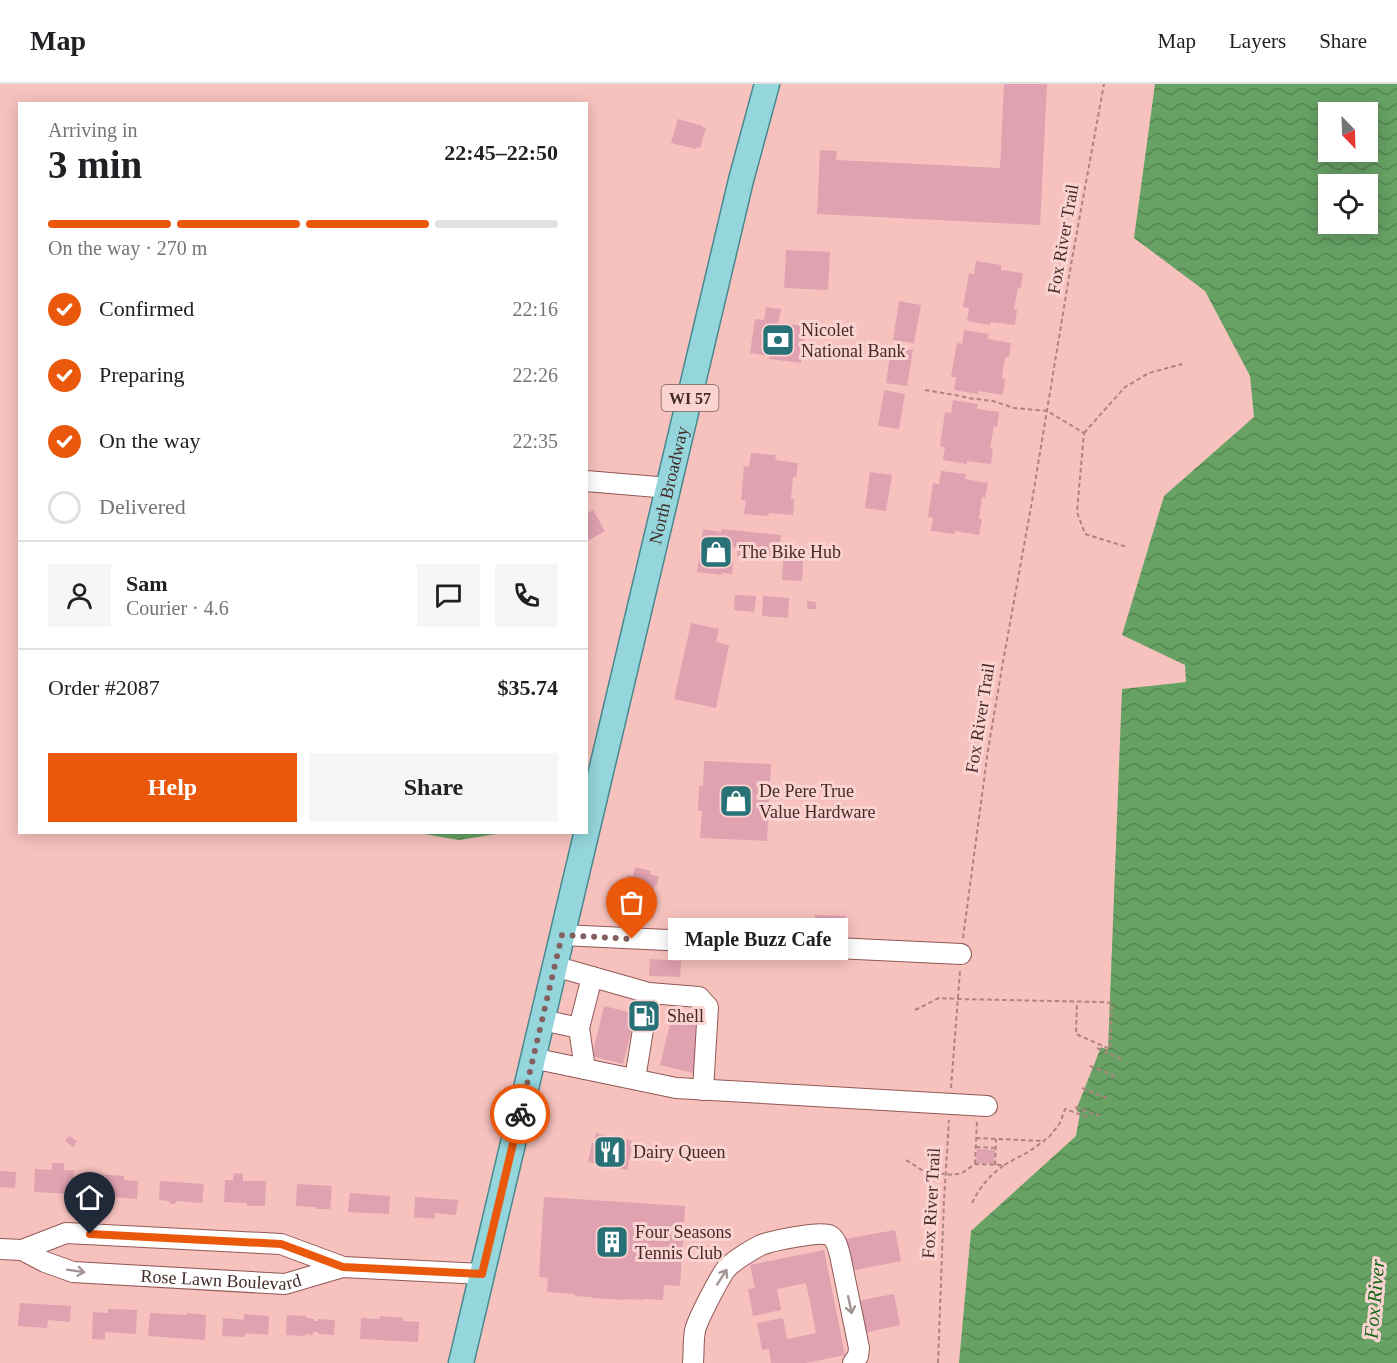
<!DOCTYPE html>
<meta charset="utf-8">
<style>
:root{--surface:#fff;--page:#f6f6f6;--text:#202124;--muted:#757577;--line:#e0e0e0;--accent:#ea580c}
body{margin:0;font-family:Georgia,serif;background:var(--page);color:var(--text);height:100vh;display:flex;flex-direction:column;font-size:22px;white-space:nowrap}
*{box-sizing:border-box;margin:0}
p{font-size:20px;color:var(--muted)}
.icon{flex:none;width:33px;height:33px;fill:none;stroke:currentColor;stroke-width:2;stroke-linecap:round;stroke-linejoin:round}
.map{position:relative;flex:1;overflow:hidden}
.drawer{position:absolute;left:18px;top:18px;width:570px;height:732px;display:flex;flex-direction:column;background:var(--surface);border-radius:0px;box-shadow:0 3px 15px #0003}
.drawer>*{flex:none}
.needle{width:39px;rotate:157deg}
.controls{position:absolute;left:1318px;top:18px;display:grid;gap:12px}
.controls a{display:grid;place-items:center;width:60px;height:60px;border-radius:0px;background:var(--surface);box-shadow:0 3px 15px #0003;font-size:30px}
.pin{position:absolute;display:grid;place-items:center;width:51px;height:51px;color:#fff;margin:-62px -26px;border-radius:50% 50% 50% 0;rotate:-45deg;box-shadow:0 0 6px #0007}
.pin .icon{rotate:45deg}
.courier{position:absolute;display:grid;place-items:center;width:60px;height:60px;margin:-30px;border:4px solid #ea580c;border-radius:50%;background:#fff;color:#222;box-shadow:0 2px 8px #0007}
.bubble{position:absolute;height:42px;border-radius:0px;background:var(--surface);box-shadow:0 3px 15px #0003;font-size:20px;font-weight:700;line-height:42px;text-align:center}
.overview em{font-style:normal;font-weight:700}
.overview div{display:flex;flex-direction:column-reverse}
.overview{display:flex;align-items:center;justify-content:space-between;height:102px;padding:0 30px}
h1{font-size:39px;font-weight:700;line-height:45px}
.bar{display:grid;grid-template-columns:repeat(4,1fr);gap:9px 6px;align-content:center;height:72px;padding:0 30px}
.bar i{height:8px;border-radius:4px;background:var(--line)}
.bar .on{background:var(--accent)}
.bar p{grid-column:span 4}
.line{display:flex;align-items:center;gap:15px;padding:0 30px;border-top:2px solid var(--line)}
.line div{flex:1}
.round{display:grid;place-items:center;flex:none;width:63px;height:63px;border-radius:0px;background:var(--page)}
ol{padding:0 30px;list-style:none}
li{display:flex;align-items:center;gap:18px;height:66px}
li p{margin-inline-start:auto}
li .icon{padding:6px;border-radius:50%;background:var(--accent);color:#fff;stroke-width:4}
li:last-child{color:var(--muted)}
li i{width:33px;height:33px;border:3px solid var(--line);border-radius:50%}
.cta{display:flex;gap:12px;margin-top:auto;padding:12px 30px}
.cta a{flex:1;height:69px;border-radius:0px;background:var(--accent);color:#fff;font-size:24px;font-weight:700;line-height:69px;text-align:center}
.cta a+a{background:var(--page);color:var(--text)}
header{display:flex;align-items:center;gap:36px;box-sizing:border-box;height:84px;padding:0 30px;background:var(--surface);border-bottom:2px solid var(--line)}
header strong{font-size:28px}
nav{display:flex;gap:33px;margin-inline-start:auto;font-size:21px}
.map>svg:first-child{display:block}
.water{fill:url(#water-waves);fill-rule:evenodd}
.building{fill:#e0a1b0}
.lines{fill:none;stroke-linecap:round;stroke-linejoin:round}
.minor-casing{stroke:#925855;stroke-width:22}
.major-casing{stroke:#49888e;stroke-width:27}
.path{stroke:#ae8481;stroke-width:2;stroke-dasharray:4.5 3;stroke-linecap:butt}
.minor{stroke:#fff;stroke-width:20}
.major{stroke:#94d6dc;stroke-width:24}
.oneway{stroke:#a29594}
.done{stroke:#83605d;stroke-width:6;stroke-dasharray:0 10.8}
.route{stroke:#ea580c;stroke-width:8}
.labels{text-anchor:middle;stroke-width:6;stroke-linejoin:round;paint-order:stroke}
.shield{fill:#fbd3d0;stroke:#7b5d5b;stroke-width:1.5}
.shield-label{font-size:16px;font-weight:bold;fill:#442b29}
.street-label{font-size:18px;fill:#442b29;stroke:#fbd3d0}
.poi-label{font-size:18px;fill:#442b29;stroke:#fbd3d0;text-anchor:start}
.water-label{font-size:20px;font-style:italic;fill:#0f6614;stroke:#fbd3d0}
</style>
<header>
<strong>Map</strong>
<nav><a>Map</a><a>Layers</a><a>Share</a></nav>
</header>
<div class="map">
<svg width="1397" height="1279" viewBox="0 0 1397 1279">
<defs>
<pattern id="water-waves" width="16" height="10" patternUnits="userSpaceOnUse" patternTransform="scale(1.5)"><rect width="16" height="10" fill="#67a264"/><path d="M0 5q4-4 8 0t8 0" fill="none" stroke="#568452"/></pattern>
</defs>
<rect width="100%" height="100%" fill="#f7c2be"/>
<g class="water">
<path d="M 1155,0 L 1397,0 L 1397,1279 L 959,1279 L 971,1147 L 1076,1052 L 1080,1029 L 1076,1026 L 1101,963 L 1108,966 L 1122,605 L 1186,598 L 1185,581 L 1122,551 L 1164,412 L 1254,333 L 1250,292 L 1205,207 L 1134,154 ZM 1329,28 L 1368,28 L 1368,68 L 1329,68 ZM 1329,100 L 1368,100 L 1368,140 L 1329,140 Z"/>
<path d="M 418,749 L 501,749 L 497,750 L 459,756 Z"/>
</g>
<g class="building">
<path d="M 1004,0 L 1047,0 L 1040,141 L 817,130 L 820,66 L 837,67 L 836,76 L 1000,84 Z"/>
<path d="M 678,35 L 703,42 L 702,43 L 706,44 L 700,64 L 697,63 L 696,65 L 671,59 Z"/>
<path d="M 786,166 L 830,168 L 828,206 L 784,204 Z"/>
<path d="M 976,177 L 1001,181 L 1001,186 L 1023,189 L 1021,204 L 1018,204 L 1014,225 L 1017,226 L 1015,241 L 991,238 L 990,241 L 967,237 L 969,224 L 963,223 L 969,189 L 974,190 Z"/>
<path d="M 899,217 L 921,221 L 914,259 L 893,256 Z"/>
<path d="M 766,223 L 781,225 L 778,239 L 806,242 L 801,279 L 769,275 L 769,272 L 750,269 L 755,235 L 764,236 Z"/>
<path d="M 964,246 L 989,250 L 988,255 L 1011,259 L 1009,273 L 1005,273 L 1002,294 L 1005,295 L 1003,311 L 979,307 L 978,310 L 954,306 L 956,293 L 951,293 L 957,259 L 962,260 Z"/>
<path d="M 891,263 L 913,266 L 907,302 L 886,299 Z"/>
<path d="M 884,306 L 905,310 L 899,345 L 878,342 Z"/>
<path d="M 953,316 L 978,320 L 977,325 L 999,328 L 997,343 L 994,342 L 990,364 L 993,365 L 991,380 L 967,377 L 967,380 L 943,376 L 945,363 L 940,362 L 945,328 L 951,329 Z"/>
<path d="M 751,369 L 776,371 L 775,376 L 798,379 L 796,393 L 793,393 L 791,415 L 794,415 L 793,431 L 769,429 L 768,432 L 744,430 L 746,417 L 741,416 L 744,382 L 749,383 Z"/>
<path d="M 941,387 L 966,390 L 965,395 L 988,399 L 985,414 L 982,413 L 979,435 L 982,435 L 979,451 L 955,447 L 955,450 L 931,447 L 933,434 L 928,433 L 933,399 L 939,400 Z"/>
<path d="M 870,388 L 892,391 L 886,427 L 865,424 Z"/>
<path d="M 593,426 L 605,447 L 589,456 L 586,451 L 586,430 Z"/>
<path d="M 703,445 L 722,448 L 721,445 L 781,451 L 779,471 L 773,471 L 773,473 L 737,472 L 738,464 L 733,463 L 731,477 L 733,477 L 732,490 L 722,489 L 722,491 L 697,488 Z"/>
<path d="M 784,463 L 804,464 L 802,497 L 782,496 Z"/>
<path d="M 735,511 L 756,512 L 754,528 L 734,526 Z"/>
<path d="M 763,512 L 789,514 L 788,534 L 762,532 Z"/>
<path d="M 807,517 L 816,518 L 816,525 L 807,525 Z"/>
<path d="M 691,539 L 719,545 L 716,558 L 729,561 L 716,624 L 674,615 Z"/>
<path d="M 704,677 L 771,680 L 767,757 L 700,754 L 702,727 L 698,727 L 699,702 L 703,702 Z"/>
<path d="M 635,783 L 651,787 L 650,790 L 659,793 L 657,801 L 655,801 L 652,811 L 645,810 L 645,812 L 629,808 L 632,797 L 627,796 L 628,791 L 633,792 Z"/>
<path d="M 815,831 L 846,832 L 845,853 L 814,852 Z"/>
<path d="M 650,875 L 681,877 L 680,893 L 649,892 Z"/>
<path d="M 604,922 L 636,930 L 623,980 L 592,972 Z"/>
<path d="M 673,927 L 701,933 L 705,939 L 693,989 L 660,981 Z"/>
<path d="M 596,1049 L 633,1057 L 627,1086 L 588,1078 L 592,1059 L 594,1059 Z"/>
<path d="M 69,1052 L 77,1057 L 73,1063 L 65,1057 Z"/>
<path d="M 977,1065 L 995,1066 L 994,1080 L 976,1079 Z"/>
<path d="M 52,1079 L 64,1079 L 64,1086 L 74,1086 L 72,1110 L 34,1108 L 35,1085 L 52,1086 Z"/>
<path d="M 0,1087 L 16,1088 L 15,1104 L 0,1103 Z"/>
<path d="M 234,1089 L 243,1090 L 243,1097 L 266,1097 L 265,1122 L 247,1122 L 247,1119 L 224,1118 L 225,1096 L 233,1096 Z"/>
<path d="M 96,1090 L 124,1092 L 124,1096 L 138,1097 L 137,1115 L 105,1112 L 105,1110 L 94,1109 Z"/>
<path d="M 160,1097 L 204,1100 L 202,1119 L 177,1117 L 176,1119 L 172,1120 L 170,1119 L 169,1117 L 159,1116 Z"/>
<path d="M 297,1100 L 332,1102 L 330,1125 L 316,1125 L 316,1123 L 296,1122 Z"/>
<path d="M 350,1109 L 390,1112 L 389,1130 L 348,1128 Z"/>
<path d="M 415,1113 L 458,1116 L 456,1131 L 435,1129 L 435,1135 L 414,1133 Z"/>
<path d="M 544,1113 L 685,1122 L 680,1202 L 664,1201 L 663,1216 L 644,1215 L 644,1216 L 625,1215 L 625,1216 L 592,1214 L 592,1213 L 575,1212 L 575,1210 L 547,1208 L 548,1194 L 539,1193 Z"/>
<path d="M 895,1146 L 901,1177 L 851,1187 L 845,1155 Z"/>
<path d="M 824,1166 L 845,1271 L 806,1279 L 771,1279 L 769,1265 L 762,1266 L 757,1239 L 783,1234 L 787,1255 L 816,1249 L 806,1199 L 777,1205 L 781,1226 L 753,1232 L 748,1205 L 755,1204 L 750,1181 Z"/>
<path d="M 894,1210 L 900,1241 L 864,1249 L 857,1217 Z"/>
<path d="M 20,1219 L 71,1222 L 70,1238 L 48,1236 L 47,1244 L 18,1242 Z"/>
<path d="M 108,1225 L 137,1226 L 136,1250 L 105,1248 L 105,1256 L 92,1255 L 93,1228 L 108,1229 Z"/>
<path d="M 150,1229 L 187,1231 L 187,1229 L 206,1231 L 205,1256 L 148,1252 Z"/>
<path d="M 244,1230 L 269,1232 L 268,1251 L 245,1249 L 245,1253 L 222,1252 L 223,1234 L 244,1236 Z"/>
<path d="M 287,1231 L 306,1232 L 306,1234 L 314,1235 L 314,1237 L 318,1237 L 318,1235 L 335,1236 L 334,1251 L 318,1250 L 318,1248 L 313,1248 L 313,1251 L 305,1250 L 305,1252 L 286,1251 Z"/>
<path d="M 380,1232 L 403,1234 L 403,1237 L 419,1238 L 418,1258 L 360,1255 L 361,1234 L 380,1235 Z"/>
</g>
<g class="lines">
<g class="minor-casing">
<g id="minor">
<path d="M 586,397 L 669,404"/>
<path d="M 562,851 L 961,870"/>
<path d="M 554,882 L 649,909 L 699,913 L 708,923 L 703,1006"/>
<path d="M 542,936 L 579,944 L 592,893"/>
<path d="M 579,944 L 585,985"/>
<path d="M 532,974 L 676,1004 L 987,1022"/>
<path d="M 635,995 L 649,909"/>
<path id="s1" d="M 0,1165 L 22,1166 L 45,1178 L 73,1188 L 285,1200 L 343,1183 L 482,1190"/>
<path d="M 22,1166 L 66,1149 L 281,1160 L 343,1183"/>
<path d="M 693,1279 C 694,1268 693,1257 695,1247 C 696,1238 720,1193 726,1185 C 733,1177 751,1166 761,1161 C 771,1157 819,1147 829,1151 C 836,1154 838,1164 840,1171 L 859,1264 L 858,1272 L 853,1279"/>
</g>
</g>
<g class="major-casing">
<g id="major">
<path id="s2" d="M 461,1279 L 741,96 L 767,0"/>
</g>
</g>
<g class="path">
<path d="M 925,306 L 961,312 L 968,314 L 993,317 L 1014,324 L 1047,327 L 1084,349 L 1077,428 L 1085,450 L 1127,463"/>
<path d="M 1084,349 L 1125,303 L 1149,289 L 1182,280"/>
<path d="M 963,854 L 988,666 L 1003,578 L 1032,417 L 1072,175 L 1104,0"/>
<path d="M 915,926 L 939,914 L 958,915 L 1101,918 L 1112,919 L 1110,965 L 1076,950 L 1077,918"/>
<path d="M 1097,964 L 1123,976"/>
<path d="M 1090,982 L 1115,992"/>
<path d="M 951,1004 L 960,887"/>
<path d="M 1082,1004 L 1107,1014"/>
<path d="M 1075,1023 L 1100,1032"/>
<path d="M 976,1054 L 1044,1057"/>
<path d="M 976,1063 L 996,1064"/>
<path d="M 906,1076 L 925,1088 L 945,1090 L 953,1091 L 962,1089 L 975,1080 L 1004,1081 L 1030,1067 L 1049,1053 L 1060,1039 L 1065,1025 L 1087,1033"/>
<path d="M 975,1080 L 977,1037"/>
<path d="M 995,1081 L 996,1055"/>
<path d="M 972,1119 C 980,1103 989,1092 1004,1081"/>
<path d="M 938,1279 L 944,1116 L 949,1036"/>
</g>
<use href="#minor" class="minor"/>
<use href="#major" class="major"/>
</g>
<defs><path id="oneway-shaft" d="M-6 0H5M1.5-3L5.5 0L1.5 3" fill="none" stroke-width="1.6" stroke-linecap="round" stroke-linejoin="round" transform="scale(1.5)"/></defs>
<g class="oneway">
<use href="#oneway-shaft" transform="translate(76 1187) rotate(9)"/>
<use href="#oneway-shaft" transform="translate(722 1193) rotate(-57)"/>
<use href="#oneway-shaft" transform="translate(850 1221) rotate(78)"/>
</g>
<g class="lines">
<path class="done" d="M 520,1030 L 562,851 L 632,855"/>
<path class="route" d="M 90,1150 L 281,1160 L 343,1183 L 482,1190 L 520,1030"/>
</g>
<defs>
<g id="bank-square" transform="scale(1.725)"><rect x="-9" y="-9" width="18" height="18" rx="4" fill="#277177" stroke="#fbd3d0"/><path d="M-6-4H6V4H-6ZM0-2.3a2.3 2.3 0 1 0 0 4.6a2.3 2.3 0 1 0 0-4.6Z" fill="#fff"/></g>
<g id="shop-square" transform="scale(1.725)"><rect x="-9" y="-9" width="18" height="18" rx="4" fill="#277177" stroke="#fbd3d0"/><path d="M-5-2.5h2.3a2.7 3.5 0 0 1 5.4 0H5L5.5 6h-11ZM-1.5-2.5h3a1.5 2.3 0 0 0-3 0Z" fill="#fff"/></g>
<g id="fuel-square" transform="scale(1.725)"><rect x="-9" y="-9" width="18" height="18" rx="4" fill="#277177" stroke="#fbd3d0"/><path d="M-5.5-6h7V0h2V4h1.3V-2.5L3-4.5l.8-.8L6-3V5H2.5V1h-1V6h-7ZM-4.2-4.7v3.2H.2V-4.7Z" fill="#fff"/></g>
<g id="restaurant-square" transform="scale(1.725)"><rect x="-9" y="-9" width="18" height="18" rx="4" fill="#277177" stroke="#fbd3d0"/><path d="M-5-6h1v4h1v-4h1v4h1v-4h1v5L-1.5 .5V6h-2V.5L-5-1ZM5-6V6H3V1.5H1.5Q1.5-4 5-6Z" fill="#fff"/></g>
<g id="building-square" transform="scale(1.725)"><rect x="-9" y="-9" width="18" height="18" rx="4" fill="#277177" stroke="#fbd3d0"/><path d="M-4-6H4V6H1V3H-1V6H-4ZM-2.5-4.3h1.7v1.8h-1.7ZM.8-4.3h1.7v1.8H.8ZM-2.5-1h1.7V.8h-1.7ZM.8-1h1.7V.8H.8Z" fill="#fff"/></g>
</defs>
<g fill-rule="evenodd">
<use href="#bank-square" x="778" y="256"/>
<use href="#shop-square" x="716" y="468"/>
<use href="#shop-square" x="736" y="717"/>
<use href="#fuel-square" x="644" y="932"/>
<use href="#restaurant-square" x="610" y="1068"/>
<use href="#building-square" x="612" y="1158"/>
</g>
<g class="labels">
<rect class="shield" x="661.5" y="301" width="57" height="26" rx="4.5"/>
<g class="shield-label">
<text x="690" y="320">WI 57</text>
</g>
<g class="street-label">
<text transform="translate(1063 155) rotate(-80)" y="6">Fox River Trail</text>
<text dy="6" stroke="none"><textPath href="#s2" startOffset="902">North Broadway</textPath></text>
<text transform="translate(980 634) rotate(-81)" y="6">Fox River Trail</text>
<text transform="translate(931 1119) rotate(-87)" y="6">Fox River Trail</text>
<text dy="6" stroke="none"><textPath href="#s1" startOffset="226">Rose Lawn Boulevard</textPath></text>
</g>
<g class="poi-label">
<text x="801" y="252">Nicolet<tspan x="801" dy="21">National Bank</tspan></text>
<text x="739" y="474">The Bike Hub</text>
<text x="759" y="713">De Pere True<tspan x="759" dy="21">Value Hardware</tspan></text>
<text x="667" y="938">Shell</text>
<text x="633" y="1074">Dairy Queen</text>
<text x="635" y="1154">Four Seasons<tspan x="635" dy="21">Tennis Club</tspan></text>
</g>
<g class="water-label">
<text transform="translate(1374 1215) rotate(-85)" y="7">Fox River</text>
</g>
</g>
</svg>
<div class="controls">
<a><svg class="needle" viewBox="-14 -14 28 28"><path d="M0-13l5 13h-10z" fill="#e53935"/><path d="M0 13l5-13h-10z" fill="#757577"/></svg></a>
<a><svg class="icon" aria-label="locate" viewBox="0 0 24 24"><circle cx="12" cy="12" r="6"/><path d="M12 2v4M12 18v4M2 12h4M18 12h4"/></svg></a>
</div>
<div class="pin" style="left:632px;top:855px;background:#ea580c"><svg class="icon" aria-label="bag" viewBox="0 0 24 24"><path d="M5 8h14l-1 12H6zM9 8a3 3 0 0 1 6 0"/></svg></div>
<div class="pin" style="left:90px;top:1150px;background:#1f2937"><svg class="icon" aria-label="home" viewBox="0 0 24 24"><path d="M3 11l9-7 9 7M6 9v11h12V9"/></svg></div>
<div class="courier" style="left:520px;top:1030px"><svg class="icon" aria-label="bike" viewBox="0 0 24 24"><circle cx="6" cy="16" r="4"/><circle cx="18" cy="16" r="4"/><path d="M6 16l4-8h5l3 8M10 8l3 8H6M13 5h3"/></svg></div>
<div class="bubble" style="left:668px;top:834px;width:180px">Maple Buzz Cafe</div>
<section class="drawer">
<div class="overview"><div><h1>3 min</h1><p>Arriving in</p></div><em>22:45–22:50</em></div>
<div class="bar"><i class="on"></i><i class="on"></i><i class="on"></i><i></i><p>On the way · 270 m</p></div>
<ol>
<li><svg class="icon" aria-label="check" viewBox="0 0 24 24"><path d="M5 12l5 5 9-10"/></svg>Confirmed<p>22:16</p></li>
<li><svg class="icon" aria-label="check" viewBox="0 0 24 24"><path d="M5 12l5 5 9-10"/></svg>Preparing<p>22:26</p></li>
<li><svg class="icon" aria-label="check" viewBox="0 0 24 24"><path d="M5 12l5 5 9-10"/></svg>On the way<p>22:35</p></li>
<li><i></i>Delivered</li>
</ol>
<div class="line" style="height:108px"><a class="round"><svg class="icon" aria-label="person" viewBox="0 0 24 24"><circle cx="12" cy="8" r="4"/><path d="M4 21q1-7 8-7t8 7"/></svg></a><div><b>Sam</b><p>Courier · 4.6</p></div><a class="round"><svg class="icon" aria-label="chat" viewBox="0 0 24 24"><path d="M4 5h16v11H9l-5 4z"/></svg></a><a class="round"><svg class="icon" aria-label="phone" viewBox="0 0 24 24"><path d="M5 4h4l2 5-3 2q2 4 5 5l2-3 5 2v4C11 20 4 13 5 4z"/></svg></a></div>
<div class="line" style="height:78px"><div>Order #2087</div><b>$35.74</b></div>
<div class="cta"><a>Help</a><a>Share</a></div>
</section>
</div>
